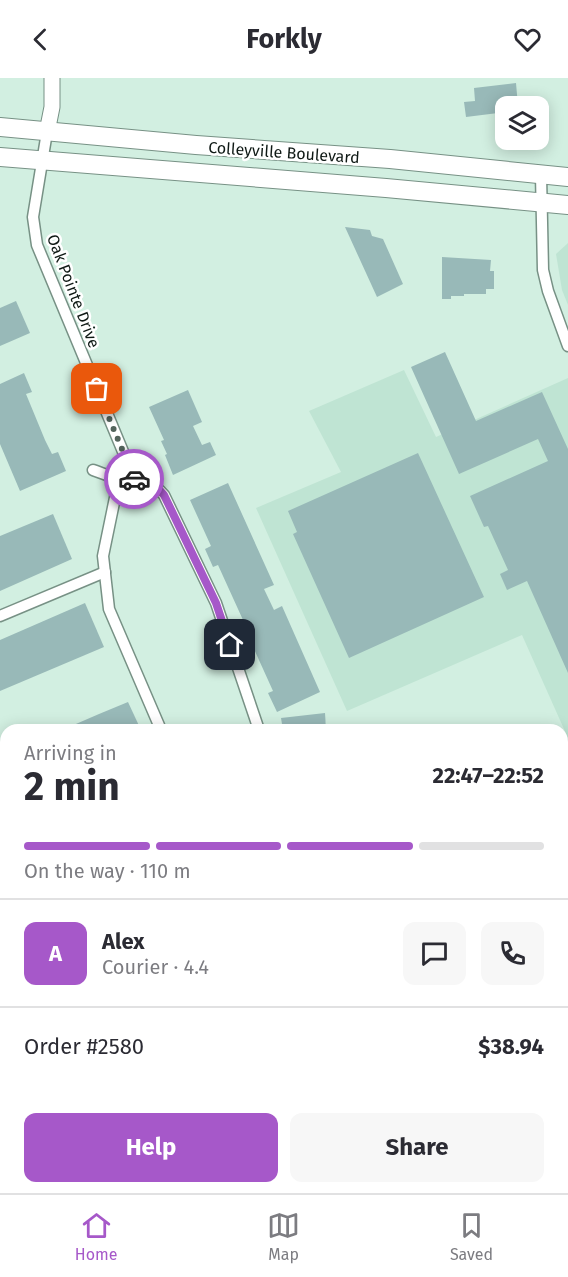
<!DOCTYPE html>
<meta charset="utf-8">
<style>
:root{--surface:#fff;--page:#f7f7f7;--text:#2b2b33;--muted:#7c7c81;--line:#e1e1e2;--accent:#a658c9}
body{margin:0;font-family:"Fira Sans",sans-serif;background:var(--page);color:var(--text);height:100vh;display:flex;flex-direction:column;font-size:22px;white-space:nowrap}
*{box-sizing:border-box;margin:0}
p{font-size:20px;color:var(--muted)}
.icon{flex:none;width:33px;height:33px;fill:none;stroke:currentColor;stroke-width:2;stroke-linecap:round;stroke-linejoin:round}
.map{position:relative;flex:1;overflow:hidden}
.side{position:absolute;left:0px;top:646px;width:568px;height:470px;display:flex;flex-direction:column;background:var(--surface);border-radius:18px 18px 0 0;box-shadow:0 3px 15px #0003}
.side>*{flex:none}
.tools{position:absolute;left:495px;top:18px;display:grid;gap:12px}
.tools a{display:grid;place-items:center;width:54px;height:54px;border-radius:12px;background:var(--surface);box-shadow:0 3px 15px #0003;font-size:30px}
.pin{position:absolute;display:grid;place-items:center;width:51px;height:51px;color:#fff;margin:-26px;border-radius:12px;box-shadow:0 3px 9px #0006}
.courier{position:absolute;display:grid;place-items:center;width:60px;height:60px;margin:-30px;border:4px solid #a658c9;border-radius:50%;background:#fff;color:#222;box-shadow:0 2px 8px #0007}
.summary em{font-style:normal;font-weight:700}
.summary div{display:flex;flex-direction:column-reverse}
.summary{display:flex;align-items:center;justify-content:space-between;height:102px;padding:0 24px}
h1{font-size:39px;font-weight:700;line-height:45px}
.bar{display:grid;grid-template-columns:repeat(4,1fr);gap:9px 6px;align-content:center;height:72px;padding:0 24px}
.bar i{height:8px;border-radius:4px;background:var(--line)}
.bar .selected{background:var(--accent)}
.bar p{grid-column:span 4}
.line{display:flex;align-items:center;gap:15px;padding:0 24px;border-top:2px solid var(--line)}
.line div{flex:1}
.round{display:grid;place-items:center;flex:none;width:63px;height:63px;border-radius:12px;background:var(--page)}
.cta{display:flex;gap:12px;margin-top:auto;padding:12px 24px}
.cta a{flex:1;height:69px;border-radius:12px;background:var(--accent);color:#fff;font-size:24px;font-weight:700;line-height:69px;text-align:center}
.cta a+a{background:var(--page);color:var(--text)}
header{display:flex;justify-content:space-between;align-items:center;height:78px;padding:0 24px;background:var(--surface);font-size:27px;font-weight:700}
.dock{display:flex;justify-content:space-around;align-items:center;height:84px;border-top:2px solid var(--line);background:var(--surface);font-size:16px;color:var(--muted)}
.dock a{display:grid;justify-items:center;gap:3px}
.dock .selected{color:var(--accent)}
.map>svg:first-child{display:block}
.built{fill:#bfe4d3}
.building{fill:#98b9b8}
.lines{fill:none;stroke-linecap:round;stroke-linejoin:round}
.minor-casing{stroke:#779185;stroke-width:13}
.secondary-casing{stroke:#779185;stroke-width:17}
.primary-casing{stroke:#779185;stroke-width:20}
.minor{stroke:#fff;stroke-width:10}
.secondary{stroke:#fff;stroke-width:15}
.primary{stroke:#fff;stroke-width:18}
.done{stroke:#53645c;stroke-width:6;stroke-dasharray:0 10.8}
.route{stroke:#a658c9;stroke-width:8}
.labels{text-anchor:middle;stroke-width:5;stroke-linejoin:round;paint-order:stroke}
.street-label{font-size:16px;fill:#0f1915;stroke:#fff}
</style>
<header><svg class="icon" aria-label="back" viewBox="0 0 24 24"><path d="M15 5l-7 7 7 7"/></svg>Forkly<svg class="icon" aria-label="heart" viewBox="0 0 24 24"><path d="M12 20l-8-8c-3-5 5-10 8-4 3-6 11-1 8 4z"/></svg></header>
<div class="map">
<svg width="568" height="1115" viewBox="0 0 568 1115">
<rect width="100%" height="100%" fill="#d2efe1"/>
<g class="built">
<path d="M 568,165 L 568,227 L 562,212 L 556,176 Z"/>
<path d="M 404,292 L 436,359 L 568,300 L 568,660 L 522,557 L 347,633 L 256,430 L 341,394 L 309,333 Z"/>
</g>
<g class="building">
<path d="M 516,5 L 518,28 L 506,28 L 506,34 L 466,39 L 464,24 L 475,23 L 474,10 Z"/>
<path d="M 345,149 L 370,152 L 372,158 L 383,161 L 403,206 L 377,219 Z"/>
<path d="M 442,179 L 491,182 L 490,193 L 494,193 L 494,211 L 486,211 L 486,216 L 464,216 L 464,218 L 451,218 L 451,221 L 442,221 Z"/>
<path d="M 16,223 L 30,255 L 0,268 L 0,230 Z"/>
<path d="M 445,274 L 476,343 L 542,314 L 568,371 L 568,595 L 527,503 L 507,512 L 500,496 L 508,492 L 488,448 L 484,449 L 470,418 L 548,383 L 538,361 L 459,396 L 411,289 Z"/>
<path d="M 24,295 L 32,314 L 26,316 L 45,362 L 52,376 L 58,374 L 66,393 L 20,413 L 0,366 L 0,306 Z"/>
<path d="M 188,312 L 202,344 L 193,348 L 202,367 L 210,364 L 216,377 L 173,397 L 165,377 L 167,376 L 161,363 L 164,362 L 149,329 Z"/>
<path d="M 418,375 L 484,519 L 349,580 L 293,456 L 297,454 L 288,433 Z"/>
<path d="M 228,405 L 274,507 L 264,511 L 274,532 L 282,528 L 320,614 L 277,634 L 268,615 L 273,613 L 249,560 L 245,562 L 237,544 L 243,542 L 218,487 L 213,489 L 205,471 L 211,468 L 190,422 Z"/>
<path d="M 53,436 L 72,481 L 0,513 L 0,458 Z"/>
<path d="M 85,525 L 104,569 L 0,613 L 0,562 Z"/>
<path d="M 128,624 L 141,652 L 62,652 L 99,636 Z"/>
<path d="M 325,635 L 326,652 L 283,652 L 281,640 Z"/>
</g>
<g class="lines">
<g class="minor-casing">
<g id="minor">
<path d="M 47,54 L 33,139 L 37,167 L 124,376 L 103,478 L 109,531 L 161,652"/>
<path d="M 541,97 L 543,192 L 548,213 L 568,268"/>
<path d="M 93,392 C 102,395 112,400 121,401 C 143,403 148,399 164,417 L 216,525 L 259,652"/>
<path d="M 0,538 L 105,494"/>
<path d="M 0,750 L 6,750"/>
<path d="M 562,869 L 568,866"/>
<path d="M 562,897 L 568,913"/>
<path d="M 126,1115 L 131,1110"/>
</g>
</g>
<g class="secondary-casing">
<path id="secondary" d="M 47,54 L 52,29 L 52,0"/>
</g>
<g class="primary-casing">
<g id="primary">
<path d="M 0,49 L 196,67 L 390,81 L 568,99"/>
<path d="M 0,79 L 386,110 L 568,127"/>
</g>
</g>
<use href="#minor" class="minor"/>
<use href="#secondary" class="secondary"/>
<use href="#primary" class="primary"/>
</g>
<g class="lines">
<path class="done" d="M 97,311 L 124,376 L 119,401 L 134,401"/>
<path class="route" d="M 134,401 L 154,406 L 164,417 L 216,525 L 230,567"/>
</g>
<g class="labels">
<g class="street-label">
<text transform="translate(284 74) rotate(4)" y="6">Colleyville Boulevard</text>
<text transform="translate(74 213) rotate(69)" y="6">Oak Pointe Drive</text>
</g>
</g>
</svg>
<div class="tools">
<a><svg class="icon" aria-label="layers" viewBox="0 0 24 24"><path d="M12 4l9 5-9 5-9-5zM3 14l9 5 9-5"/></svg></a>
</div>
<div class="pin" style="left:97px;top:311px;background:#ea580c"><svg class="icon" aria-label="bag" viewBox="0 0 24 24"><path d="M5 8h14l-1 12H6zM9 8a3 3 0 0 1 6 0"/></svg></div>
<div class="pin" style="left:230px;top:567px;background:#1f2937"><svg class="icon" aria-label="home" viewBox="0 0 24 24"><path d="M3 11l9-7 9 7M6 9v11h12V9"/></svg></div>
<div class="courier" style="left:134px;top:401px"><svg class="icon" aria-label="car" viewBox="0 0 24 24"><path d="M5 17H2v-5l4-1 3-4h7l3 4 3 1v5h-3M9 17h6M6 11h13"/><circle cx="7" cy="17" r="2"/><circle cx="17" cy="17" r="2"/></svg></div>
<section class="side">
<div class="summary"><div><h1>2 min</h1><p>Arriving in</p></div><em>22:47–22:52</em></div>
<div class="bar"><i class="selected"></i><i class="selected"></i><i class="selected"></i><i></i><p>On the way · 110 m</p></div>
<div class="line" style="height:108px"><b class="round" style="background:var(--accent);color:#fff">A</b><div><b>Alex</b><p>Courier · 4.4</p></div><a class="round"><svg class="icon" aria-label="chat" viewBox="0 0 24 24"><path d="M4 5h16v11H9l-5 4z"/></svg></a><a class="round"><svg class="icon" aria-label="phone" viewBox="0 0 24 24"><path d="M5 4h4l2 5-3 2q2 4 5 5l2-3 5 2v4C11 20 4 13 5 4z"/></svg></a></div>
<div class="line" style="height:78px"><div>Order #2580</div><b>$38.94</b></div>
<div class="cta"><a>Help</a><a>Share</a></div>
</section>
</div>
<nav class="dock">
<a class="selected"><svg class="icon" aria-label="home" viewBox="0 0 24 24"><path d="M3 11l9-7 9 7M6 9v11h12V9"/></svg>Home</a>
<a><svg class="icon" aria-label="map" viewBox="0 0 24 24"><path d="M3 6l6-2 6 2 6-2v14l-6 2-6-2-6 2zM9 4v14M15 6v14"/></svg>Map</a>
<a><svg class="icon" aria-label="saved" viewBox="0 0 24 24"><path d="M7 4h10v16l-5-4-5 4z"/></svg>Saved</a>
</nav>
